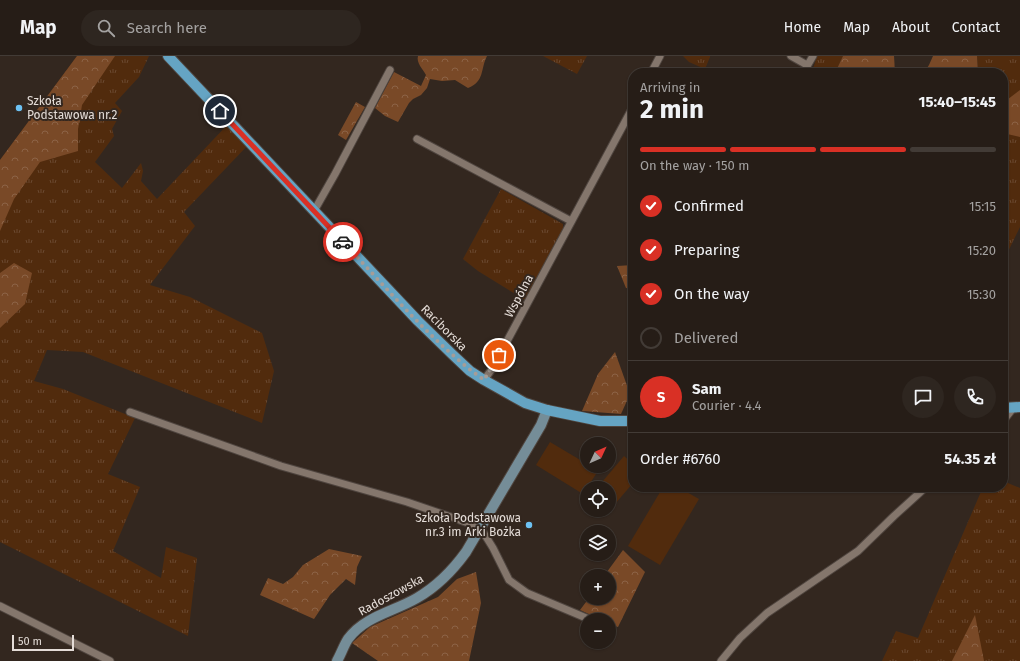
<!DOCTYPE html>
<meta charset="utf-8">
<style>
:root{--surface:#261d17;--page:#2e2620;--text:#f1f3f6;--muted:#a4a2a1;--line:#423b36;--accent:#d93025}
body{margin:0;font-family:"Fira Sans",sans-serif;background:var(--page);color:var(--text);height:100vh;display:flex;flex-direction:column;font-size:15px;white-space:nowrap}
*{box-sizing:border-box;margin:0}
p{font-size:13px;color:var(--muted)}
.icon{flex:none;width:22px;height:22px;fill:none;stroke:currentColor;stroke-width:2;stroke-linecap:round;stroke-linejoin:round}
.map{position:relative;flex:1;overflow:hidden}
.details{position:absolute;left:628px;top:12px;width:380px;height:424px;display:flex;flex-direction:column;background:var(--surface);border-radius:16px;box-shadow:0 1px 3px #0004,0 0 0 1px var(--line)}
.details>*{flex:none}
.needle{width:26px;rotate:46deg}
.buttons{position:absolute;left:580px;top:381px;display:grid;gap:8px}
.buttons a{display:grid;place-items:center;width:36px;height:36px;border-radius:50%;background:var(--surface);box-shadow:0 1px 3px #0004,0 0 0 1px var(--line);font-size:20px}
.scale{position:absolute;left:12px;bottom:10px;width:62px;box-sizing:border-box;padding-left:4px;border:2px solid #e4dcd7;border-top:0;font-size:11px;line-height:14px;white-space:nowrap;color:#e4dcd7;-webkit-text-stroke:3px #33271f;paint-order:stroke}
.pin{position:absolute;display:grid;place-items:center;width:34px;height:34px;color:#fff;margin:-17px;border:2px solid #fff;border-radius:50%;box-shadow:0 1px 4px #0007}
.courier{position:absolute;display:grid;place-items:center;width:40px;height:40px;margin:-20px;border:3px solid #d93025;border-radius:50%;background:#fff;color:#222;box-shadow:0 1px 5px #0007}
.head em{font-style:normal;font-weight:700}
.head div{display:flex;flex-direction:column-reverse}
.head{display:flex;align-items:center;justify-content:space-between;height:68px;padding:0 12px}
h1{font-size:26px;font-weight:700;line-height:30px}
.bar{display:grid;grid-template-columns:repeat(4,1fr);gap:6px 4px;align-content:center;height:48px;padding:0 12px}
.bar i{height:5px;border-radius:3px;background:var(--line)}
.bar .selected{background:var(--accent)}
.bar p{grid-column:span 4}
.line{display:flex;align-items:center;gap:10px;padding:0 12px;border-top:1px solid var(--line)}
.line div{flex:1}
.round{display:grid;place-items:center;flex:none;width:42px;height:42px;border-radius:21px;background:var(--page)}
ol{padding:0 12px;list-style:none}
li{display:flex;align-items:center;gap:12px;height:44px}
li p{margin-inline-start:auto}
li .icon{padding:4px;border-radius:50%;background:var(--accent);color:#fff;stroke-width:4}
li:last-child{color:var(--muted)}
li i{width:22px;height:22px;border:2px solid var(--line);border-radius:50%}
header{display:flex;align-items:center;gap:24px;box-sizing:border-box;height:56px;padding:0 20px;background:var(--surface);border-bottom:1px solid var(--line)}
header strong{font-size:19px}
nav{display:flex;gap:22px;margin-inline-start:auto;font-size:14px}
.search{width:280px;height:36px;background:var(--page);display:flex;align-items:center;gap:10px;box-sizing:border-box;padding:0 14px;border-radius:22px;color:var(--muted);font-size:15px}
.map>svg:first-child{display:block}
.grass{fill:url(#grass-tufts)}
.forest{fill:url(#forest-crowns)}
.pitch{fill:#512b0d}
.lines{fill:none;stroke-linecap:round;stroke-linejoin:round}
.street-casing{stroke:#4f453f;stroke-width:9}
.secondary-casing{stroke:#4f453f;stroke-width:12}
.primary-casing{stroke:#4f453f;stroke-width:12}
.street{stroke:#84766c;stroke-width:7}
.secondary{stroke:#758d98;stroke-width:10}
.primary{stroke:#65a4c3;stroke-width:10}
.done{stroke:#a69d97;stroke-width:4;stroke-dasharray:0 7.2}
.route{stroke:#d93025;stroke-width:5}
.poi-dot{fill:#6dc2f3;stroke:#33271f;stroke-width:1.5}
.labels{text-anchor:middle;stroke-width:4;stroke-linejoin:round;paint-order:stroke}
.poi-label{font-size:12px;fill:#e4dcd7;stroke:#33271f;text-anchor:start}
.street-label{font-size:12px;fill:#e4dcd7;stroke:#33271f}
</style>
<header>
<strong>Map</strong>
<div class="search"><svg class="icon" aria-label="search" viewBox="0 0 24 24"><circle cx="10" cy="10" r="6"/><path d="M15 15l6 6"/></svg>Search here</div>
<nav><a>Home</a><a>Map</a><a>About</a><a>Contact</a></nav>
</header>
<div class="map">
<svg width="1020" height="605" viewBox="0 0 1020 605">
<defs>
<pattern id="grass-tufts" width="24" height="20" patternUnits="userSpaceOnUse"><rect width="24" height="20" fill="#512b0d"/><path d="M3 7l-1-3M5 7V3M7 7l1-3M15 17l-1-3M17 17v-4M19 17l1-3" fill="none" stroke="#6a4930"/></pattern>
<pattern id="forest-crowns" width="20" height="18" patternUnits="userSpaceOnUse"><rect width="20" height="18" fill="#794927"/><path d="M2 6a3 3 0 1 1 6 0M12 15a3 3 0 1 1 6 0" fill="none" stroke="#8c6346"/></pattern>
</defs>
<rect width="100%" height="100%" fill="#33271f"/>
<g class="grass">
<path d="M 77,0 L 149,0 L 139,21 L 115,47 L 122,55 L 112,73 L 114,80 L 95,106 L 122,132 L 141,107 L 143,115 L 141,125 L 157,143 L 230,66 L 250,87 L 184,156 L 195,170 L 150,229 L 190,241 L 262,277 L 274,315 L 262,367 L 83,296 L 47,294 L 34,325 L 63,333 L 135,362 L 108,418 L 140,431 L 113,495 L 161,522 L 166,491 L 197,502 L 188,580 L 0,486 L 0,104 Z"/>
<path d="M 543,0 L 587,0 L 577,18 Z"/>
<path d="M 683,0 L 710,0 L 710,1 L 705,13 L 689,6 Z"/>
<path d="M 817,0 L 843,0 L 835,17 L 821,17 L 813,13 Z"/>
<path d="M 977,0 L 1020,0 L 1020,171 L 1003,206 L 1003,17 L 978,17 Z"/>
<path d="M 501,133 L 563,168 L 563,175 L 525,244 L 478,215 L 463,203 Z"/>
<path d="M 1003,425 L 1020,432 L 1020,605 L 882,605 L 896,575 L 918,582 L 983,431 L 1003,431 Z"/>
</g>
<g class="forest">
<path d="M 77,0 L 115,0 L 82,49 L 78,73 L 78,95 L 40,106 L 14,143 L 0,175 L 0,104 Z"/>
<path d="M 418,0 L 487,0 C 480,14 485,25 468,32 L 455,24 L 442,25 L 430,23 L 427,32 L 421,39 L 413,43 L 409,47 L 398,66 L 385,60 L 375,52 L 394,16 L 421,30 L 426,19 C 423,13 416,7 418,0 Z"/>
<path d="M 843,0 L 894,0 L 895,17 L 835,17 Z"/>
<path d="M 933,0 L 977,0 L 978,17 L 924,17 L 929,9 Z"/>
<path d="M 1020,34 L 1020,81 L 1003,77 L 1003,47 Z"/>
<path d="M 356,46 L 365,51 L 346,84 L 338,79 Z"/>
<path d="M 14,207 L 32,217 L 25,248 L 0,272 L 0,217 Z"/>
<path d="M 633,209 L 633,233 L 626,232 L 617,210 Z"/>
<path d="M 615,296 L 630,338 L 621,358 L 582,355 L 598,318 Z"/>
<path d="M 329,493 L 362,500 L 357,511 L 355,529 L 346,523 L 330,539 L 314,563 L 260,539 L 268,522 L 283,528 L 293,521 L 303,509 Z"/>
<path d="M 623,494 L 645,516 L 618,571 L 609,567 L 609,564 L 602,564 L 580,554 L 589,542 L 609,542 L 609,520 L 604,520 Z"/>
<path d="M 476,516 L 481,547 L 469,605 L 378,605 L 352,587 L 370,571 L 438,541 L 457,523 Z"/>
<path d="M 975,559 L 984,605 L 952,605 Z"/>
</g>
<g class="pitch">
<path d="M 550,386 L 587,408 L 587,410 L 590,410 L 598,415 L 583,438 L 536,409 Z"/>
<path d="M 624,400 L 633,408 L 633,427 L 615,448 L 609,443 L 609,432 L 597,432 Z"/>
<path d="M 663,431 L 678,431 L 699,443 L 660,509 L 628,490 Z"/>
</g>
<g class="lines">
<g class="street-casing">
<g id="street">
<path d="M 791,0 L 807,9"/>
<path d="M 651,17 L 660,0"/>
<path d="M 803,17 L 813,0"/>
<path d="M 417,83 L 571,165"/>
<path d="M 314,155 L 335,118 L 390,14"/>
<path d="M 484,324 L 492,313 L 633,51"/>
<path d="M 130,356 L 281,410 L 407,446 L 480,471 L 493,492 L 509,524 L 527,537 L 591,564"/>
<path d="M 1003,365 L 1014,351"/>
<path d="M 0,550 L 110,605"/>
<path d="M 721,605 L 740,582 L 767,557 L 858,495 L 894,460 L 926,431"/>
</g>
</g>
<g class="secondary-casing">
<path id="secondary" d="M 337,605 C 341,598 344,589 348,583 C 365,560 393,556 417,542 C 436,531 453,514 466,496 L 541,369 L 547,354"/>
</g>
<g class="primary-casing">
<g id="primary">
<path d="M 168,0 L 418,265 L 453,299 L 470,315 L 484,324 L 525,347 L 547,354 L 600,365 L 633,365"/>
<path d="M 1003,352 L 1020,351"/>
</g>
</g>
<use href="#street" class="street"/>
<use href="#secondary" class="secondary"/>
<use href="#primary" class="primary"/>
</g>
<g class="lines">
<path class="done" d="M 343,186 C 388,233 431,286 484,324 L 499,299"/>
<path class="route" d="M 220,55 L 343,186"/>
</g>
<g class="poi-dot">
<circle cx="19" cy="52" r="4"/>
<circle cx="529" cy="469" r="4"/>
</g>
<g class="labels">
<g class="poi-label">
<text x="27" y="49">Szkoła<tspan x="27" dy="14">Podstawowa nr.2</tspan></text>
<text x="521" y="466" text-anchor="end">Szkoła Podstawowa<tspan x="521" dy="14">nr.3 im Arki Bożka</tspan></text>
</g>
<g class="street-label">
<text transform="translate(519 240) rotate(-62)" y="4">Wspólna</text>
<text transform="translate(444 272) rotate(45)" y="4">Raciborska</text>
<text transform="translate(391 539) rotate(-29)" y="4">Radoszowska</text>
</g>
</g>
</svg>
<div class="buttons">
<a><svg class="needle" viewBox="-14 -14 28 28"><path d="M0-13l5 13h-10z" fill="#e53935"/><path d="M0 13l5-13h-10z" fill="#a4a2a1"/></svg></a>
<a><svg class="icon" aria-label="locate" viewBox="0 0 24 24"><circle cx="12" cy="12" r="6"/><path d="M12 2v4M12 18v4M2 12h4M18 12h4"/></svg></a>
<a><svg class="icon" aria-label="layers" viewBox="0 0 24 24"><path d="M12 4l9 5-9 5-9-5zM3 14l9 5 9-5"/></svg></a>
<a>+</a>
<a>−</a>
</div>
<div class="scale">50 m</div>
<div class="pin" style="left:499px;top:299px;background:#ea580c"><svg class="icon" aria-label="bag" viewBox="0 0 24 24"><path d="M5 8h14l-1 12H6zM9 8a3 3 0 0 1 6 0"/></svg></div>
<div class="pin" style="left:220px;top:55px;background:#1f2937"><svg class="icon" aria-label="home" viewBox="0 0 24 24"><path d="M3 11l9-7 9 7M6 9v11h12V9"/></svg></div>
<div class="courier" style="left:343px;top:186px"><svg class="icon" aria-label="car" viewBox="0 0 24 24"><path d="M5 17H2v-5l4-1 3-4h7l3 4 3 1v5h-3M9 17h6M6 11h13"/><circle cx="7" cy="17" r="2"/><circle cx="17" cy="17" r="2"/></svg></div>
<section class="details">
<div class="head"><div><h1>2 min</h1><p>Arriving in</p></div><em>15:40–15:45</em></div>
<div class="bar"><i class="selected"></i><i class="selected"></i><i class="selected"></i><i></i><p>On the way · 150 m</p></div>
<ol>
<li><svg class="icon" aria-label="check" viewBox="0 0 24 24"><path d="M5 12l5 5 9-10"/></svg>Confirmed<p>15:15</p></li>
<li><svg class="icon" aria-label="check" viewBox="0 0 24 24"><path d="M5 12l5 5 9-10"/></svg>Preparing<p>15:20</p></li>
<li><svg class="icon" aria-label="check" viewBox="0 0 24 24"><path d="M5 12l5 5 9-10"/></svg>On the way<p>15:30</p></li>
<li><i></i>Delivered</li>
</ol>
<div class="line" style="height:72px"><b class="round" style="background:var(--accent);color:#fff">S</b><div><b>Sam</b><p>Courier · 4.4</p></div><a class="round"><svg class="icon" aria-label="chat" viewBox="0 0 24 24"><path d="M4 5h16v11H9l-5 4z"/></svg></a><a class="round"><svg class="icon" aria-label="phone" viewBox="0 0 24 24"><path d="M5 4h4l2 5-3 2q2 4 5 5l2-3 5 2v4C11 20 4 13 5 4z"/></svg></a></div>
<div class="line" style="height:52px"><div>Order #6760</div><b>54.35 zł</b></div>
</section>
</div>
